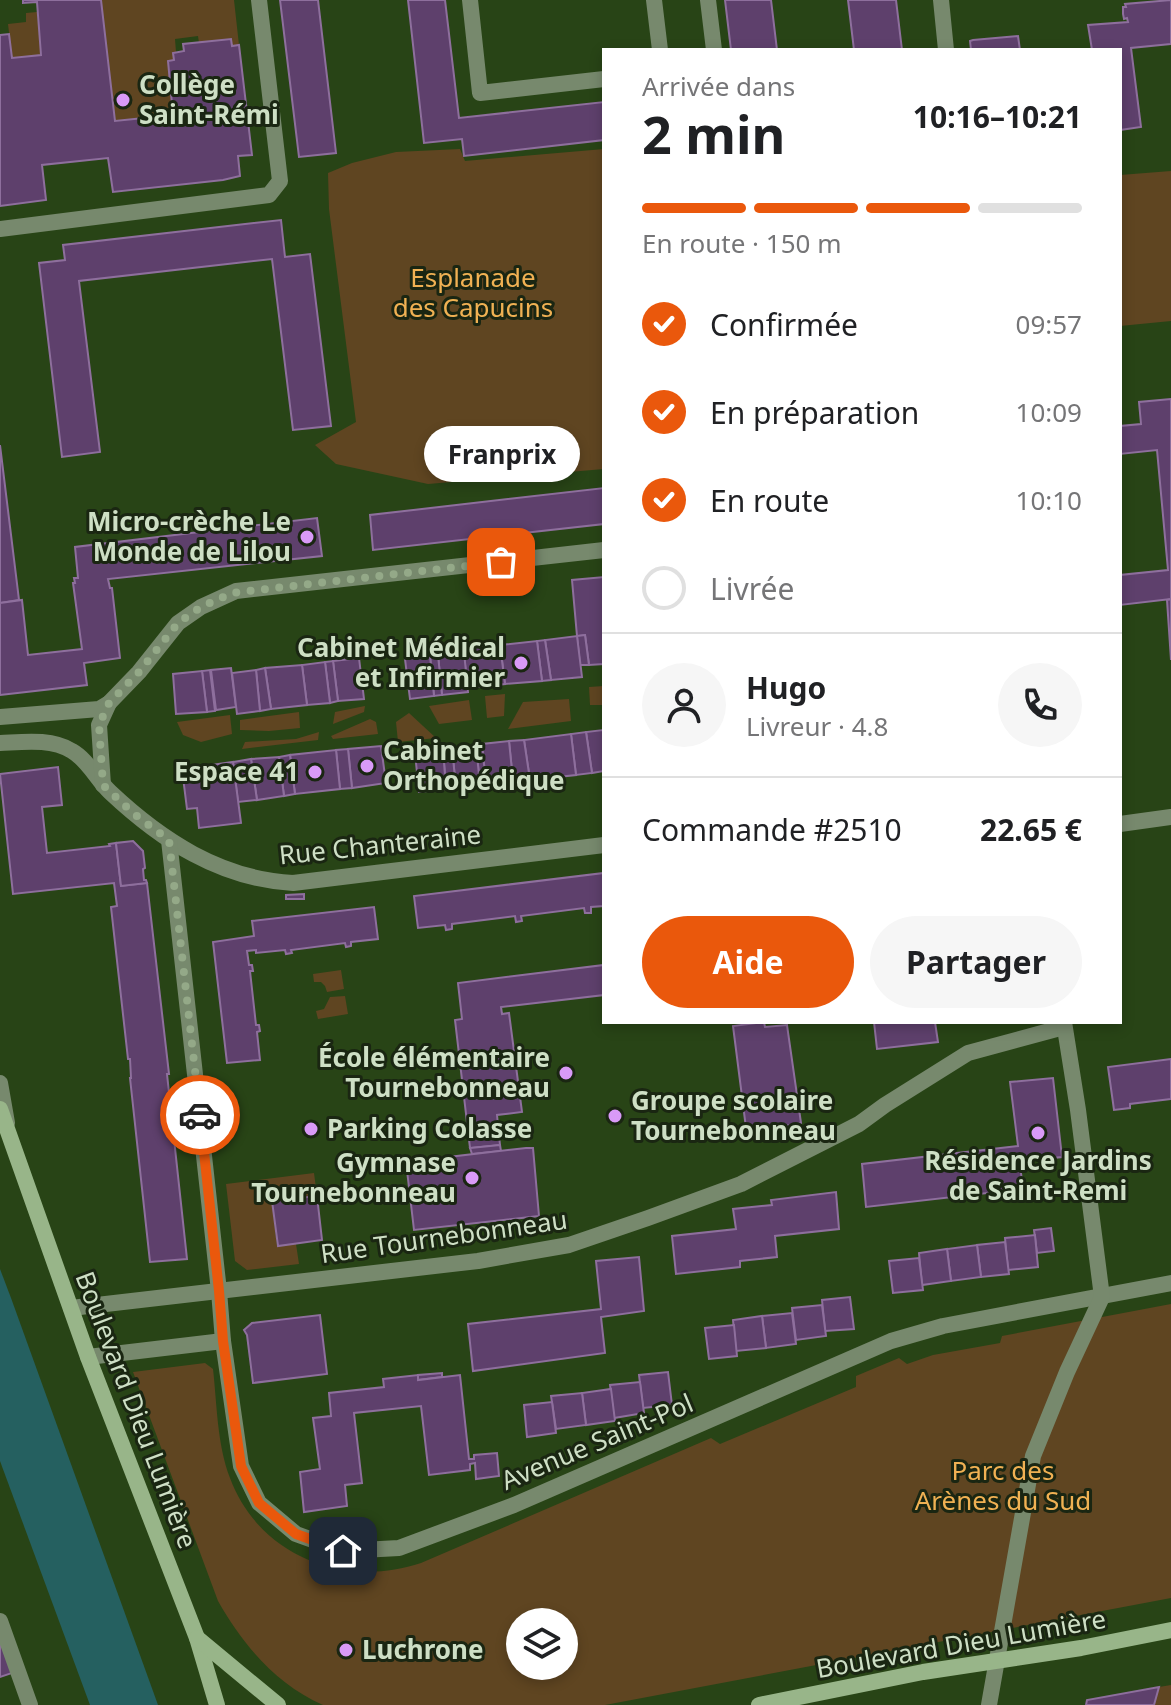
<!DOCTYPE html>
<html lang="fr">
<meta charset="utf-8">
<style>
:root{--surface:#fff;--page:#f6f6f6;--text:#202124;--muted:#757577;--line:#e0e0e0;--accent:#ea580c}
body{margin:0;font-family:"Noto Sans",sans-serif;background:var(--page);color:var(--text);height:100vh;display:flex;flex-direction:column;font-size:30px;white-space:nowrap}
*{box-sizing:border-box;margin:0}
p{font-size:26px;color:var(--muted)}
.icon{flex:none;width:44px;height:44px;fill:none;stroke:currentColor;stroke-width:2;stroke-linecap:round;stroke-linejoin:round}
.map{position:relative;flex:1;overflow:hidden}
.details{position:absolute;left:602px;top:48px;width:520px;height:976px;display:flex;flex-direction:column;background:var(--surface);border-radius:0px;box-shadow:0 4px 12px #0003}
.details>*{flex:none}
.fabs{position:absolute;left:506px;top:1608px;display:grid;gap:16px}
.fabs a{display:grid;place-items:center;width:72px;height:72px;border-radius:50%;background:var(--surface);box-shadow:0 4px 12px #0003;font-size:40px}
.pin{position:absolute;display:grid;place-items:center;width:68px;height:68px;color:#fff;margin:-34px;border-radius:16px;box-shadow:0 4px 12px #0006}
.courier{position:absolute;display:grid;place-items:center;width:80px;height:80px;margin:-40px;border:6px solid #ea580c;border-radius:50%;background:#fff;color:#222;box-shadow:0 2px 10px #0007}
.bubble{position:absolute;height:56px;border-radius:28px;background:var(--surface);box-shadow:0 4px 12px #0003;font-size:26px;font-weight:700;line-height:56px;text-align:center}
.overview em{font-style:normal;font-weight:700}
.overview div{display:flex;flex-direction:column-reverse}
.overview{display:flex;align-items:center;justify-content:space-between;height:136px;padding:0 40px}
h1{font-size:52px;font-weight:700;line-height:60px}
.bar{display:grid;grid-template-columns:repeat(4,1fr);gap:12px 8px;align-content:center;height:96px;padding:0 40px}
.bar i{height:10px;border-radius:6px;background:var(--line)}
.bar .active{background:var(--accent)}
.bar p{grid-column:span 4}
.line{display:flex;align-items:center;gap:20px;padding:0 40px;border-top:2px solid var(--line)}
.line div{flex:1}
.round{display:grid;place-items:center;flex:none;width:84px;height:84px;border-radius:42px;background:var(--page)}
ol{padding:0 40px;list-style:none}
li{display:flex;align-items:center;gap:24px;height:88px}
li p{margin-inline-start:auto}
li .icon{padding:8px;border-radius:50%;background:var(--accent);color:#fff;stroke-width:4}
li:last-child{color:var(--muted)}
li i{width:44px;height:44px;border:4px solid var(--line);border-radius:50%}
.action{display:flex;gap:16px;margin-top:auto;padding:16px 40px}
.action a{flex:1;height:92px;border-radius:48px;background:var(--accent);color:#fff;font-size:32px;font-weight:700;line-height:92px;text-align:center}
.action a+a{background:var(--page);color:var(--text)}
.map>svg:first-child{display:block}
.green{fill:#5f4521;fill-rule:evenodd}
.water{fill:#256060}
.building{fill:#5e406c;stroke:#8e6f9d;stroke-width:2}
.lines{fill:none;stroke-linecap:round;stroke-linejoin:round}
.minor{stroke:#77896d;stroke-width:16}
.tertiary{stroke:#77896d;stroke-width:16}
.secondary{stroke:#98b589;stroke-width:16}
.done{stroke:#94a988;stroke-width:8;stroke-dasharray:0 14.4}
.route{stroke:#ea580c;stroke-width:10}
.poi-dot{fill:#d99af7;stroke:#1a2612;stroke-width:3}
.labels{text-anchor:middle;stroke-width:6;stroke-linejoin:round;paint-order:stroke}
.poi-label{font-size:26px;font-weight:bold;fill:#cedfc5;stroke:#1a2612;text-anchor:start}
.park-label{font-size:26px;fill:#f0b153;stroke:#1a2612}
.street-label{font-size:26px;fill:#cedfc5;stroke:#1a2612}
</style>
<div class="map">
<svg width="1171" height="1705" viewBox="0 0 1171 1705">
<rect width="100%" height="100%" fill="#284416"/>
<g class="green">
<path d="M 101,0 L 234,0 L 239,45 L 232,46 L 231,39 L 199,43 L 198,36 L 175,39 L 176,52 L 173,53 L 174,60 L 168,61 L 173,115 L 115,121 Z"/>
<path d="M 37,12 L 41,55 L 12,58 L 8,24 L 26,22 L 26,13 Z"/>
<path d="M 460,149 L 465,161 L 604,149 L 604,469 L 428,484 L 336,464 L 315,445 L 356,422 L 329,209 L 328,173 L 352,163 L 396,152 Z"/>
<path d="M 1171,171 L 1171,321 L 1120,326 L 1120,175 Z"/>
<path d="M 604,686 L 604,705 L 590,705 L 589,687 Z"/>
<path d="M 505,694 L 504,716 L 487,718 L 485,696 Z"/>
<path d="M 569,699 L 571,721 L 508,729 L 523,702 Z"/>
<path d="M 469,700 L 472,720 L 439,724 L 429,706 Z"/>
<path d="M 365,706 L 364,712 L 333,724 L 335,712 Z"/>
<path d="M 299,712 L 300,728 L 269,731 L 240,730 L 240,720 Z"/>
<path d="M 409,713 L 436,738 L 398,742 L 396,722 Z"/>
<path d="M 230,715 L 232,734 L 201,742 L 183,735 L 177,722 Z"/>
<path d="M 370,719 L 376,722 L 378,734 L 333,739 L 331,736 Z"/>
<path d="M 319,732 L 318,740 L 242,749 L 245,742 L 296,739 Z"/>
<path d="M 341,970 L 344,989 L 327,992 L 325,986 L 321,982 L 314,982 L 313,974 Z"/>
<path d="M 345,996 L 348,1014 L 318,1019 L 316,1011 L 324,1009 L 330,997 Z"/>
<path d="M 314,1173 L 317,1196 L 272,1202 L 277,1246 L 296,1244 L 299,1264 L 247,1270 L 235,1261 L 226,1184 Z"/>
<path d="M 1171,1304 L 1171,1598 L 605,1705 L 323,1705 C 276,1684 243,1645 218,1601 L 133,1372 L 205,1363 L 213,1369 C 217,1404 217,1444 230,1478 C 259,1556 344,1589 421,1563 L 711,1438 L 720,1444 L 856,1387 L 856,1376 L 899,1358 L 907,1364 L 933,1355 L 1000,1343 L 1002,1336 ZM 520,1622 L 564,1622 L 564,1666 L 520,1666 Z"/>
<path d="M 1171,1685 L 1171,1705 L 1154,1705 L 1159,1687 Z"/>
</g>
<path class="water" d="M 0,1269 L 11,1298 L 158,1705 L 90,1705 L 0,1461 Z"/>
<g class="building">
<path d="M 23,0 L 101,0 L 115,121 L 173,115 L 168,61 L 174,60 L 173,53 L 184,51 L 183,44 L 231,39 L 232,46 L 239,45 L 252,155 L 238,156 L 240,176 L 223,180 L 113,192 L 108,158 L 42,165 L 46,200 L 0,206 L 0,35 L 9,34 L 12,58 L 41,55 L 37,2 L 23,3 Z"/>
<path d="M 280,0 L 318,0 L 336,153 L 299,157 Z"/>
<path d="M 408,0 L 445,0 L 459,118 L 604,102 L 604,140 L 464,156 L 462,139 L 424,143 Z"/>
<path d="M 725,0 L 771,0 L 777,50 L 731,50 Z"/>
<path d="M 848,0 L 896,0 L 902,50 L 854,50 Z"/>
<path d="M 1171,0 L 1171,44 L 1131,48 L 1141,127 L 1120,130 L 1120,50 L 1092,50 L 1088,25 L 1128,22 L 1127,18 L 1124,19 L 1123,14 L 1123,7 L 1126,7 L 1125,4 Z"/>
<path d="M 1018,36 L 1020,50 L 971,50 L 970,41 L 973,40 Z"/>
<path d="M 281,220 L 285,257 L 310,254 L 331,426 L 293,430 L 272,259 L 79,281 L 100,452 L 62,457 L 39,263 L 65,260 L 63,245 Z"/>
<path d="M 1171,399 L 1171,599 L 1120,605 L 1120,575 L 1168,570 L 1157,450 L 1120,454 L 1120,426 L 1141,424 L 1139,402 Z"/>
<path d="M 0,445 L 19,600 L 0,603 Z"/>
<path d="M 604,488 L 604,524 L 373,550 L 370,515 Z"/>
<path d="M 317,518 L 322,556 L 108,579 L 110,588 L 112,588 L 120,658 L 84,663 L 87,685 L 0,695 L 0,603 L 22,600 L 28,655 L 82,649 L 73,583 L 75,583 L 74,578 L 78,578 L 75,547 Z"/>
<path d="M 604,577 L 604,664 L 589,665 L 585,635 L 577,636 L 572,580 Z"/>
<path d="M 1171,599 L 1171,660 L 1167,600 Z"/>
<path d="M 585,635 L 589,665 L 580,665 L 577,636 Z"/>
<path d="M 577,636 L 582,677 L 551,680 L 545,640 Z"/>
<path d="M 545,640 L 551,680 L 542,681 L 537,641 Z"/>
<path d="M 537,641 L 542,681 L 505,684 L 500,645 Z"/>
<path d="M 500,645 L 505,684 L 468,688 L 463,648 Z"/>
<path d="M 464,652 L 468,692 L 442,695 L 438,655 Z"/>
<path d="M 438,655 L 442,695 L 434,696 L 430,656 Z"/>
<path d="M 430,656 L 434,696 L 410,699 L 405,659 Z"/>
<path d="M 359,658 L 364,699 L 338,701 L 333,661 Z"/>
<path d="M 333,661 L 338,701 L 330,703 L 325,662 Z"/>
<path d="M 325,662 L 330,703 L 307,705 L 302,665 Z"/>
<path d="M 302,665 L 307,705 L 271,709 L 265,668 Z"/>
<path d="M 231,668 L 236,707 L 216,710 L 211,670 Z"/>
<path d="M 265,668 L 271,709 L 260,711 L 256,670 Z"/>
<path d="M 210,670 L 215,711 L 207,712 L 202,671 Z"/>
<path d="M 256,670 L 260,711 L 237,714 L 232,673 Z"/>
<path d="M 202,671 L 207,712 L 176,714 L 173,674 Z"/>
<path d="M 603,730 L 604,771 L 592,773 L 586,732 Z"/>
<path d="M 586,732 L 592,773 L 576,775 L 571,734 Z"/>
<path d="M 571,734 L 576,775 L 530,780 L 524,740 Z"/>
<path d="M 524,740 L 530,780 L 513,781 L 509,741 Z"/>
<path d="M 509,741 L 513,781 L 486,784 L 482,744 Z"/>
<path d="M 482,744 L 486,784 L 480,785 L 476,745 Z"/>
<path d="M 476,745 L 480,785 L 456,788 L 452,748 Z"/>
<path d="M 381,746 L 386,783 L 352,788 L 348,749 Z"/>
<path d="M 452,748 L 456,788 L 446,789 L 443,749 Z"/>
<path d="M 348,749 L 352,788 L 340,789 L 336,750 Z"/>
<path d="M 443,749 L 446,789 L 419,792 L 415,753 Z"/>
<path d="M 336,750 L 340,789 L 295,794 L 290,755 Z"/>
<path d="M 290,755 L 295,794 L 284,796 L 279,757 Z"/>
<path d="M 279,757 L 284,796 L 257,800 L 251,759 Z"/>
<path d="M 251,759 L 257,800 L 238,802 L 233,762 Z"/>
<path d="M 233,762 L 241,823 L 199,828 L 197,808 L 187,809 L 182,769 Z"/>
<path d="M 58,767 L 62,805 L 42,807 L 47,853 L 110,846 L 109,844 L 116,843 L 121,886 L 147,883 L 169,1074 L 167,1074 L 187,1259 L 150,1262 L 130,1078 L 131,1078 L 130,1059 L 128,1059 L 111,907 L 117,906 L 114,883 L 13,894 L 0,774 Z"/>
<path d="M 133,841 L 143,851 L 145,868 L 143,869 L 144,880 L 146,880 L 147,883 L 121,886 L 116,843 Z"/>
<path d="M 604,873 L 604,906 L 591,907 L 591,913 L 585,913 L 584,908 L 521,916 L 522,921 L 516,922 L 515,916 L 452,924 L 452,929 L 446,930 L 445,925 L 418,928 L 414,896 Z"/>
<path d="M 304,894 L 304,899 L 286,899 L 286,895 Z"/>
<path d="M 374,907 L 378,939 L 351,942 L 351,946 L 346,947 L 345,943 L 291,950 L 292,953 L 286,954 L 285,950 L 256,953 L 256,950 L 247,951 L 249,965 L 252,965 L 253,971 L 250,971 L 256,1025 L 259,1025 L 260,1031 L 257,1032 L 260,1060 L 227,1063 L 213,942 L 254,936 L 252,921 Z"/>
<path d="M 604,965 L 604,995 L 501,1007 L 502,1014 L 509,1013 L 522,1112 L 497,1115 L 500,1145 L 470,1148 L 455,1020 L 462,1019 L 458,983 Z"/>
<path d="M 764,1022 L 765,1027 L 787,1025 L 801,1123 L 778,1127 L 778,1132 L 747,1136 L 733,1026 Z"/>
<path d="M 874,1022 L 935,1022 L 938,1042 L 877,1049 Z"/>
<path d="M 1171,1059 L 1171,1099 L 1130,1104 L 1130,1108 L 1114,1110 L 1108,1067 Z"/>
<path d="M 1053,1078 L 1062,1157 L 1023,1161 L 1023,1165 L 1020,1165 L 1023,1189 L 866,1207 L 862,1164 L 1018,1146 L 1010,1082 Z"/>
<path d="M 500,1145 L 501,1151 L 472,1154 L 470,1148 Z"/>
<path d="M 526,1148 L 533,1148 L 539,1216 L 414,1230 L 406,1162 Z"/>
<path d="M 836,1192 L 839,1229 L 775,1236 L 777,1257 L 740,1261 L 740,1267 L 676,1274 L 672,1236 L 736,1229 L 733,1209 L 772,1205 L 771,1200 Z"/>
<path d="M 317,1196 L 322,1240 L 278,1246 L 272,1201 Z"/>
<path d="M 1051,1228 L 1054,1251 L 1037,1253 L 1034,1230 Z"/>
<path d="M 1035,1235 L 1038,1267 L 1008,1270 L 1005,1238 Z"/>
<path d="M 1005,1242 L 1009,1274 L 981,1277 L 977,1245 Z"/>
<path d="M 977,1245 L 981,1277 L 951,1281 L 947,1249 Z"/>
<path d="M 947,1249 L 951,1281 L 922,1285 L 919,1253 Z"/>
<path d="M 639,1257 L 644,1311 L 601,1317 L 605,1353 L 473,1371 L 468,1324 L 601,1309 L 596,1261 Z"/>
<path d="M 919,1258 L 923,1290 L 893,1293 L 889,1261 Z"/>
<path d="M 850,1297 L 854,1329 L 825,1331 L 822,1300 Z"/>
<path d="M 822,1305 L 826,1336 L 796,1340 L 792,1308 Z"/>
<path d="M 792,1313 L 796,1344 L 766,1348 L 762,1316 Z"/>
<path d="M 320,1315 L 327,1374 L 253,1383 L 247,1335 L 244,1330 L 252,1323 Z"/>
<path d="M 762,1316 L 766,1348 L 736,1351 L 733,1320 Z"/>
<path d="M 734,1325 L 737,1356 L 709,1359 L 705,1328 Z"/>
<path d="M 668,1372 L 672,1405 L 643,1408 L 639,1375 Z"/>
<path d="M 442,1373 L 442,1377 L 418,1380 L 418,1375 Z"/>
<path d="M 418,1375 L 418,1380 L 460,1375 L 469,1459 L 474,1459 L 474,1455 L 497,1453 L 499,1476 L 476,1479 L 475,1463 L 470,1464 L 470,1470 L 429,1475 L 421,1406 L 354,1413 L 362,1483 L 345,1485 L 347,1506 L 304,1512 L 300,1472 L 320,1469 L 313,1418 L 331,1416 L 329,1393 L 384,1387 L 383,1379 Z"/>
<path d="M 640,1382 L 644,1413 L 614,1418 L 610,1385 Z"/>
<path d="M 611,1389 L 615,1421 L 586,1425 L 582,1393 Z"/>
<path d="M 582,1393 L 586,1425 L 556,1429 L 551,1396 Z"/>
<path d="M 552,1402 L 556,1433 L 527,1437 L 524,1405 Z"/>
<path d="M 0,1631 L 15,1672 L 0,1677 Z"/>
<path d="M 1159,1687 L 1154,1705 L 1086,1705 L 1087,1700 Z"/>
</g>
<g class="lines">
<g class="minor">
<path d="M 470,0 L 480,93 L 604,79"/>
<path d="M 654,0 L 660,50"/>
<path d="M 708,0 L 714,50"/>
<path d="M 941,0 L 946,50"/>
<path d="M 0,229 L 269,195 L 280,181 L 259,0"/>
<path d="M 0,717 L 99,709 L 109,703 L 139,672 L 178,623 L 201,607 L 236,591 L 604,550"/>
<path d="M 0,743 C 23,742 51,738 72,751 C 88,760 97,780 110,792 C 161,840 220,879 293,883 L 604,845"/>
<path d="M 103,785 L 99,725 L 109,703"/>
<path d="M 1120,824 L 1171,817"/>
<path d="M 169,840 L 219,1291 L 223,1341 L 241,1466 L 259,1503 L 296,1534 L 343,1551 L 399,1548 L 514,1505 L 891,1341 L 943,1326 L 1171,1283"/>
<path d="M 71,1308 L 478,1261 L 569,1245 L 648,1218 L 741,1184 L 859,1124 L 885,1105 L 968,1053 L 1064,1027"/>
<path d="M 88,1357 L 223,1341"/>
<path d="M 0,1621 L 30,1705"/>
<path d="M 989,1705 L 1033,1456 L 1067,1372 L 1102,1297 L 1078,1110 L 1064,1022"/>
</g>
<path class="tertiary" d="M 0,1083 L 7,1123"/>
<g class="secondary">
<path d="M 0,1109 L 88,1357 L 197,1638 L 217,1705"/>
<path d="M 197,1638 L 278,1705"/>
<path d="M 759,1705 L 923,1672 L 1081,1648 L 1171,1630"/>
</g>
</g>
<g class="lines">
<path class="done" d="M 200,1115 L 169,840 L 134,814 L 103,785 L 99,725 L 109,703 L 139,672 L 178,623 L 201,607 L 232,593 L 501,562"/>
<path class="route" d="M 200,1115 L 219,1291 L 223,1341 L 241,1466 L 259,1503 L 296,1534 L 343,1551"/>
</g>
<g class="poi-dot">
<circle cx="123" cy="100" r="8"/>
<circle cx="307" cy="537" r="8"/>
<circle cx="521" cy="663" r="8"/>
<circle cx="367" cy="766" r="8"/>
<circle cx="315" cy="772" r="8"/>
<circle cx="566" cy="1073" r="8"/>
<circle cx="615" cy="1116" r="8"/>
<circle cx="311" cy="1129" r="8"/>
<circle cx="1038" cy="1133" r="8"/>
<circle cx="472" cy="1178" r="8"/>
<circle cx="346" cy="1650" r="8"/>
</g>
<g class="labels">
<g class="poi-label">
<text x="139" y="94">Collège<tspan x="139" dy="30">Saint-Rémi</tspan></text>
<text x="291" y="531" text-anchor="end">Micro-crèche Le<tspan x="291" dy="30">Monde de Lilou</tspan></text>
<text x="505" y="657" text-anchor="end">Cabinet Médical<tspan x="505" dy="30">et Infirmier</tspan></text>
<text x="383" y="760">Cabinet<tspan x="383" dy="30">Orthopédique</tspan></text>
<text x="299" y="781" text-anchor="end">Espace 41</text>
<text x="550" y="1067" text-anchor="end">École élémentaire<tspan x="550" dy="30">Tournebonneau</tspan></text>
<text x="631" y="1110">Groupe scolaire<tspan x="631" dy="30">Tournebonneau</tspan></text>
<text x="327" y="1138">Parking Colasse</text>
<text x="1038" y="1170" text-anchor="middle">Résidence Jardins<tspan x="1038" dy="30">de Saint-Remi</tspan></text>
<text x="456" y="1172" text-anchor="end">Gymnase<tspan x="456" dy="30">Tournebonneau</tspan></text>
<text x="362" y="1659">Luchrone</text>
</g>
<g class="park-label">
<text x="473" y="287">Esplanade<tspan x="473" dy="30">des Capucins</tspan></text>
<text x="1003" y="1480">Parc des<tspan x="1003" dy="30">Arènes du Sud</tspan></text>
</g>
<g class="street-label">
<text transform="translate(380 845) rotate(-6)" y="9">Rue Chanteraine</text>
<text transform="translate(444 1237) rotate(-8)" y="9">Rue Tournebonneau</text>
<text transform="translate(136 1410) rotate(69)" y="9">Boulevard Dieu Lumière</text>
<text transform="translate(597 1442) rotate(-23)" y="9">Avenue Saint-Pol</text>
<text transform="translate(961 1644) rotate(-10)" y="9">Boulevard Dieu Lumière</text>
</g>
</g>
</svg>
<div class="fabs">
<a><svg class="icon" aria-label="layers" viewBox="0 0 24 24"><path d="M12 4l9 5-9 5-9-5zM3 14l9 5 9-5"/></svg></a>
</div>
<div class="pin" style="left:501px;top:562px;background:#ea580c"><svg class="icon" aria-label="bag" viewBox="0 0 24 24"><path d="M5 8h14l-1 12H6zM9 8a3 3 0 0 1 6 0"/></svg></div>
<div class="pin" style="left:343px;top:1551px;background:#1f2937"><svg class="icon" aria-label="home" viewBox="0 0 24 24"><path d="M3 11l9-7 9 7M6 9v11h12V9"/></svg></div>
<div class="courier" style="left:200px;top:1115px"><svg class="icon" aria-label="car" viewBox="0 0 24 24"><path d="M5 17H2v-5l4-1 3-4h7l3 4 3 1v5h-3M9 17h6M6 11h13"/><circle cx="7" cy="17" r="2"/><circle cx="17" cy="17" r="2"/></svg></div>
<div class="bubble" style="left:424px;top:426px;width:156px">Franprix</div>
<section class="details">
<div class="overview"><div><h1>2 min</h1><p>Arrivée dans</p></div><em>10:16–10:21</em></div>
<div class="bar"><i class="active"></i><i class="active"></i><i class="active"></i><i></i><p>En route · 150 m</p></div>
<ol>
<li><svg class="icon" aria-label="check" viewBox="0 0 24 24"><path d="M5 12l5 5 9-10"/></svg>Confirmée<p>09:57</p></li>
<li><svg class="icon" aria-label="check" viewBox="0 0 24 24"><path d="M5 12l5 5 9-10"/></svg>En préparation<p>10:09</p></li>
<li><svg class="icon" aria-label="check" viewBox="0 0 24 24"><path d="M5 12l5 5 9-10"/></svg>En route<p>10:10</p></li>
<li><i></i>Livrée</li>
</ol>
<div class="line" style="height:144px"><a class="round"><svg class="icon" aria-label="person" viewBox="0 0 24 24"><circle cx="12" cy="8" r="4"/><path d="M4 21q1-7 8-7t8 7"/></svg></a><div><b>Hugo</b><p>Livreur · 4.8</p></div><a class="round"><svg class="icon" aria-label="phone" viewBox="0 0 24 24"><path d="M5 4h4l2 5-3 2q2 4 5 5l2-3 5 2v4C11 20 4 13 5 4z"/></svg></a></div>
<div class="line" style="height:104px"><div>Commande #2510</div><b>22.65 €</b></div>
<div class="action"><a>Aide</a><a>Partager</a></div>
</section>
</div>
